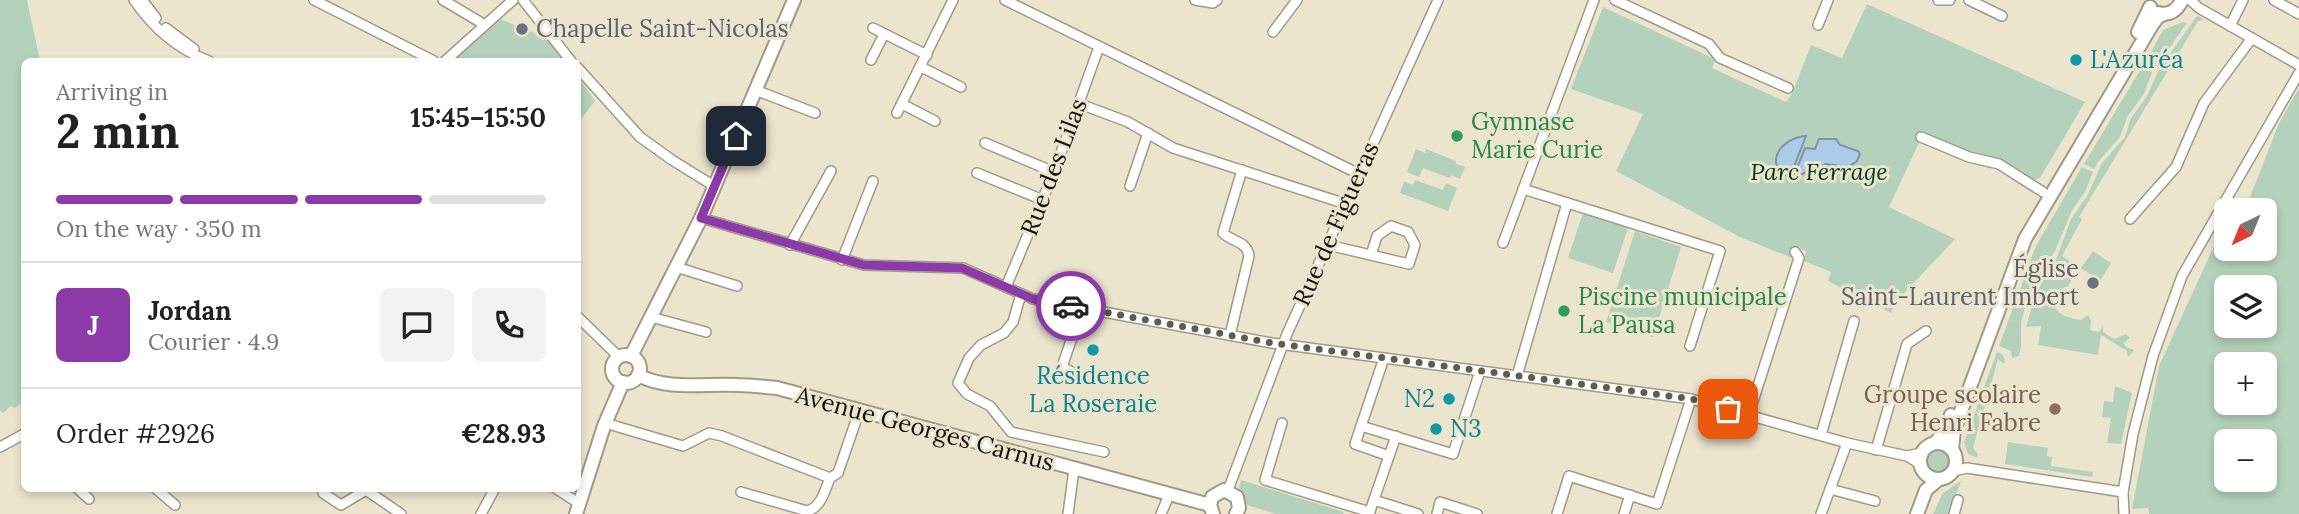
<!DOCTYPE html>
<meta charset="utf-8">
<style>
:root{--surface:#fff;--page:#f2f2f2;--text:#222;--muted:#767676;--line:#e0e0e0;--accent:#8d3aa9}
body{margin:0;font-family:Lora,serif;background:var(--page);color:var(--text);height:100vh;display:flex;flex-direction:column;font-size:26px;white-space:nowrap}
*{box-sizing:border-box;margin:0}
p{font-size:23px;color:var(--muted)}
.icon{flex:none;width:38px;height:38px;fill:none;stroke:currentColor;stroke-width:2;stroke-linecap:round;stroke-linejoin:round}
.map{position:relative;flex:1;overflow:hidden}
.side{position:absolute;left:21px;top:58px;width:560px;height:434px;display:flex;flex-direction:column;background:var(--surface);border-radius:10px;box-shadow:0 4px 10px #0003}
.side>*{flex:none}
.needle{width:46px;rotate:223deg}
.buttons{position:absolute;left:2214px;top:198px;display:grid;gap:14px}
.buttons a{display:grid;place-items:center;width:63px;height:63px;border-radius:10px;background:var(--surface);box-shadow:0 4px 10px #0003;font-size:35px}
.pin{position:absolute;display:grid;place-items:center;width:60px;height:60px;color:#fff;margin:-30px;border-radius:14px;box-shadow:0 4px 10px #0006}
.courier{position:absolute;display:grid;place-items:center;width:70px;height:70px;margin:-35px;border:5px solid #8d3aa9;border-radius:50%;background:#fff;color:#222;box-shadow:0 2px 9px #0007}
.headline em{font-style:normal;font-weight:800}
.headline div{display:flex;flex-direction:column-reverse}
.headline{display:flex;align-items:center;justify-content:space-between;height:119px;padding:0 35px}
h1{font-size:46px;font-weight:800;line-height:52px}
.bar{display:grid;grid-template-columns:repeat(4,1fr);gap:10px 7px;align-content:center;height:84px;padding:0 35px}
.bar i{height:9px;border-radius:5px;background:var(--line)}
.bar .current{background:var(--accent)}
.bar p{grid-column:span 4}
.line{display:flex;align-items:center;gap:18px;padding:0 35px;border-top:2px solid var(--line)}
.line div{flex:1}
.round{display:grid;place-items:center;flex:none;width:74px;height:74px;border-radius:10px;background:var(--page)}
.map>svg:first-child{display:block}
.green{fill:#b4d2bb;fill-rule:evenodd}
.water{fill:#accbe9;stroke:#7f94a6;stroke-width:2}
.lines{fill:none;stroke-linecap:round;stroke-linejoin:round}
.street-casing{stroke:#a19b85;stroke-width:12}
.secondary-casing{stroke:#a19b85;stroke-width:16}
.street{stroke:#fff;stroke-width:9}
.secondary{stroke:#fff;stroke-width:12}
.done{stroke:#605c4f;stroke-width:7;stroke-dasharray:0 12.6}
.route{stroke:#8d3aa9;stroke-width:9}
.worship-dot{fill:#6b7280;stroke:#ece5ce;stroke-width:2.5}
.culture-dot{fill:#0f9aa8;stroke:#ece5ce;stroke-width:2.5}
.leisure-dot{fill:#2e9e5b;stroke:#ece5ce;stroke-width:2.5}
.education-dot{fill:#8d6e63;stroke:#ece5ce;stroke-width:2.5}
.labels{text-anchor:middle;stroke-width:6;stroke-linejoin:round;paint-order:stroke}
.worship-label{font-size:24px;fill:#5b616d;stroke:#ece5ce;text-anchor:start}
.culture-label{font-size:24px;fill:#0d838f;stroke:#ece5ce;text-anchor:start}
.leisure-label{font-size:24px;fill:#27864d;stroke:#ece5ce;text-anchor:start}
.street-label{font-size:24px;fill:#15130b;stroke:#ece5ce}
.park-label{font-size:24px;font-style:italic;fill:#003d1b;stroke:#ece5ce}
.education-label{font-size:24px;fill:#785e54;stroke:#ece5ce;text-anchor:end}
</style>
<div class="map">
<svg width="2299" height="514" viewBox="0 0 2299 514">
<rect width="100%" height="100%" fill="#ece5ce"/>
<g class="green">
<path d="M 0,0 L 27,0 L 40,61 L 24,61 L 24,401 L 15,408 L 11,406 L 3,413 L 0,410 Z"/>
<path d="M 1867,4 L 2085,102 L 2040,178 L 2033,181 L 2000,159 L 1959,148 L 1923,134 L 1889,207 L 1955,239 L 1895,303 L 1891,313 L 1828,281 L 1831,272 L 1804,261 L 1806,251 L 1797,247 L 1792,258 L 1740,237 L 1616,171 L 1643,114 L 1571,89 L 1603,7 L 1715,59 L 1712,68 L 1786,102 L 1792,94 L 1811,45 L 1842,58 Z"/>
<path d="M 2199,16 L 2204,20 L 2198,21 L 2079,217 L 2082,219 L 2062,256 L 2075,265 L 2070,274 L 2074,277 L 2068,286 L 2058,290 C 2046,310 2063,318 2081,320 L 2088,315 L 2091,321 L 2090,330 L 2099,332 L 2103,326 L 2103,332 L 2114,339 L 2126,334 L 2130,338 L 2123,343 L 2126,347 L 2134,350 L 2133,352 L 2128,357 L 2127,351 L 2101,335 L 2098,355 L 2038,345 L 2041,326 L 2026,327 L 2035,295 L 2057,257 L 2071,219 L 2087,196 L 2102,163 L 2125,137 L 2131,118 L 2147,96 L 2159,69 L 2196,17 Z"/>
<path d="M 495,17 L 547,38 L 567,61 L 444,61 Z"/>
<path d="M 2183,22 L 2187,23 L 2154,70 L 2145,63 L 2163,30 Z"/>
<path d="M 2143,65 L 2152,73 L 2144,94 L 2127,117 L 2120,137 L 2098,162 L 2094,169 L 2084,164 Z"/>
<path d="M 578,77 L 595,101 L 578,123 Z"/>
<path d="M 2299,88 L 2299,514 L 2149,514 L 2148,508 L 2132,509 L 2159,366 L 2220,233 L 2226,232 L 2226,248 L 2264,248 L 2264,210 L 2245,210 L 2279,123 ZM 2226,287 L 2264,287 L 2264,326 L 2226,326 ZM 2226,364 L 2264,364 L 2264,402 L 2226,402 ZM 2226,441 L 2264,441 L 2264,480 L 2226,480 Z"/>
<path d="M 1416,149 L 1425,153 L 1426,149 L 1456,161 L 1456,164 L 1465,167 L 1460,179 L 1451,175 L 1450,178 L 1423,168 L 1419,177 L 1407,172 Z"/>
<path d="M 2082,167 L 2093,172 L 2085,192 L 2072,210 L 2056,249 L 2037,282 L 2025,272 L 2037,244 Z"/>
<path d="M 1415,180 L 1443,190 L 1446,183 L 1457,188 L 1448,211 L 1400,193 L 1404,181 L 1413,185 Z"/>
<path d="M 1583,213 L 1628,228 L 1613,273 L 1568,258 Z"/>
<path d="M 1635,231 L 1681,247 L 1653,337 L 1606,322 Z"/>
<path d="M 2093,251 L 2111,263 L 2100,281 L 2081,268 Z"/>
<path d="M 2025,276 L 2035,285 C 2029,298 2021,314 2021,328 C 2021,338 2022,346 2019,356 L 2012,358 L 2011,351 L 1999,346 Z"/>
<path d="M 1997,352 L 2002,354 L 2005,360 L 2004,364 L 1998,359 L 1991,384 L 1997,390 L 1996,395 L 1989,390 L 1982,416 L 1988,422 L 1986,428 L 1980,422 L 1973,448 L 1978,454 L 1977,458 L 1968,454 L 1964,442 Z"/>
<path d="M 2115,386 L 2132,393 L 2121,444 L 2107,443 L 2111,418 L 2102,417 L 2104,401 L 2113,402 Z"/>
<path d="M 2008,442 L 2048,448 L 2047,456 L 2052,457 L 2051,466 L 2093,472 L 2092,477 L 2005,464 Z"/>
<circle cx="1938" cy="461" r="13"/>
<path d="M 1241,480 L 1344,512 L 1343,514 L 1276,514 L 1247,505 L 1239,488 Z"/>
<path d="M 1961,481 L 1949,514 L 1933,514 L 1943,493 Z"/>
</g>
<g class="water">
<path d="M 1806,136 L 1790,177 C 1761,165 1782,137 1806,136 Z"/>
<path d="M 1819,139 L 1836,139 L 1840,145 L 1858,151 L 1860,154 L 1857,161 L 1848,167 L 1826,164 L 1793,178 L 1805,148 L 1815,149 Z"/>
</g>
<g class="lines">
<g class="street-casing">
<g id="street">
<path d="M 134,0 C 153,28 177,49 209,61"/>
<path d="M 142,0 L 156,18"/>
<path d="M 314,0 L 434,61"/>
<path d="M 443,0 L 485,25"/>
<path d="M 523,0 L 571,61"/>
<path d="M 1005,0 L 1359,174"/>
<path d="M 1195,0 L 1213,3 L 1217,0"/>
<path d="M 1615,0 L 1709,44 L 1720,58 L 1788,88"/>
<path d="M 1938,0 L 1950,0"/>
<path d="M 1969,0 L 2002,16"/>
<path d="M 2190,0 L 2199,8 L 2299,65"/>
<path d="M 2274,0 L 2299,14"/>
<path d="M 1818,25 L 1828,0"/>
<path d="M 2230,26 L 2243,0"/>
<path d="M 166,28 L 194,49"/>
<path d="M 873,28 L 927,55"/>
<path d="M 1273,32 L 1297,0"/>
<path d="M 871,60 L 884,34"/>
<path d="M 445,61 L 513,0"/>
<path d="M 921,67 L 961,87"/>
<path d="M 578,68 L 640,137 L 672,160 L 714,186"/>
<path d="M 755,90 L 815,113"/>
<path d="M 902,104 L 935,121"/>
<path d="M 1080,104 L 1128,122 L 1173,148 L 1346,204"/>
<path d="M 897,113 L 953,0"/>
<path d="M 1921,137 L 1969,157 L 1999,164 L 2043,192"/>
<path d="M 985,143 L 1054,172"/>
<path d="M 977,173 L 1043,200"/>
<path d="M 1130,186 L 1148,133"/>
<path d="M 1523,189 L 1720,251 L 1690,346"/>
<path d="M 701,218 L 864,265 L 963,268 L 1033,299 L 1272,343 L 1691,399 L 1847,443 L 1907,456 L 1920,464"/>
<path d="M 2130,219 L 2176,167 L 2204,103 L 2252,38"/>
<path d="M 1503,243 L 1594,0"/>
<path d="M 790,245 L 831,171"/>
<path d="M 1328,245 L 1409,264 L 1415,245 L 1408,232 L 1391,226 L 1377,236 L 1371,255"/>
<path d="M 842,260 L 873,181"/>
<path d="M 676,267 L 737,286"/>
<path d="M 1006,287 L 1054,172 L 1099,47"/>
<path d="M 1021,294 L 1013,322 L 1004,333 L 981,345 L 969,358 L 958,383 L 967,394 L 990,406 L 1011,432 L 1104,452"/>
<path d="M 578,317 L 619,357"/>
<path d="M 651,317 L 706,332"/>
<path d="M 1230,335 L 1249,256 C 1247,241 1232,242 1223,233 L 1242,170"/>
<path d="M 1384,358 L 1355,444 L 1389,456"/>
<path d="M 1080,376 L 1062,367 L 1082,308"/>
<path d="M 1517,376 L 1567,203"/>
<path d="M 1749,414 L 1799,258 L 1795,252"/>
<path d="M 605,423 L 683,446 L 709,433 L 722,436 L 830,478 L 838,473 L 860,409"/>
<path d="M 1282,423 L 1265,480 L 1370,512"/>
<path d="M 1361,426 L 1453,454 L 1480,371"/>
<path d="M 1821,435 L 1854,321"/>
<path d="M 0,447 L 24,434"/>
<path d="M 1876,450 L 1907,344 L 1926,331"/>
<path d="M 1907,456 L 1921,453"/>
<path d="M 1953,471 L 1967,468 L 2123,492"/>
<path d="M 77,488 L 89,499"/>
<path d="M 155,488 L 175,505"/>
<path d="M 555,488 L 580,504"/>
<path d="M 1830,489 L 1875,501"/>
<path d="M 1228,490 L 1287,334 L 1438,0"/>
<path d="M 741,492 L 807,511 C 821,508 825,490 830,478"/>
<path d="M 323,493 L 341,505 L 366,490 L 401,514"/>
<path d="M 1374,500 L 1418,514"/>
<path d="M 481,514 L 495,488"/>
<path d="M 1068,514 L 1074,469"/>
<path d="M 1161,514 L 1169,495"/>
<path d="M 1369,514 L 1396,436"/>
<path d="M 1437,514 L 1440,502 L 1477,514"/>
<path d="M 1557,514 L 1569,476 L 1657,504 L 1691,399"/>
<path d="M 1624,514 L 1630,495"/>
<path d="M 1821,514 L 1847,443"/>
<path d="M 1954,514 L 1958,500"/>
<path d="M 2124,514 L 2123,492 L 2133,434 L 2153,356 L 2182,276 L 2299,73"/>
</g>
</g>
<g class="secondary-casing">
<g id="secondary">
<path d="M 2158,13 C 2169,16 2177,11 2182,0"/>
<path d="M 2138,32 L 2150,7"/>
<circle cx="626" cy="369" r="14"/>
<path d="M 631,356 L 701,218 L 794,0"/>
<path d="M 638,375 C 668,391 705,383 738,385 C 751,385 764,387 777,388 L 1210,505"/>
<path d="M 1936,442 L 1944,433 L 1951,415"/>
<circle cx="1938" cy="461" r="18"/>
<path d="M 1952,449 L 1954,430 L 2025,239 L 2152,25 L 2158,17 L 2164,14"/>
<path d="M 576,514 L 604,426 L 623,382"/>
<path d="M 1213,514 L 1210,505 L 1212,497 L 1224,490 L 1237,497 L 1239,508 L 1236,514"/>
<path d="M 1917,514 L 1926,490 L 1939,479"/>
</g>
</g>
<use href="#street" class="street"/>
<use href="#secondary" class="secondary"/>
</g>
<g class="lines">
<path class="done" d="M 1071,306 L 1272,343 L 1692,399 L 1728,409"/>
<path class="route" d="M 736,136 L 701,218 L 864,265 L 962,268 L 1033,299 L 1071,306"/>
</g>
<g class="worship-dot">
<circle cx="522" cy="29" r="7"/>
<circle cx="2093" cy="283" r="7"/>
</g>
<g class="culture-dot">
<circle cx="2076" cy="60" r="7"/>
<circle cx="1093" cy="350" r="7"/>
<circle cx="1449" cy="399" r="7"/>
<circle cx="1436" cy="429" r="7"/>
</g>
<g class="leisure-dot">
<circle cx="1457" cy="136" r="7"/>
<circle cx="1564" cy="311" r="7"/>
</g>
<circle class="education-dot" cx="2055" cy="409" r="7"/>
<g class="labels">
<g class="worship-label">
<text x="536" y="37">Chapelle Saint-Nicolas</text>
<text x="2079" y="277" text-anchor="end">Église<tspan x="2079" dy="28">Saint-Laurent Imbert</tspan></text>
</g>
<g class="culture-label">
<text x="2090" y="68">L'Azuréa</text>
<text x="1093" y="384" text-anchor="middle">Résidence<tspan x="1093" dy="28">La Roseraie</tspan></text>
<text x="1435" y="407" text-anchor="end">N2</text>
<text x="1450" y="437">N3</text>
</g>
<g class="leisure-label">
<text x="1471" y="130">Gymnase<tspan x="1471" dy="28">Marie Curie</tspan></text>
<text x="1578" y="305">Piscine municipale<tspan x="1578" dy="28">La Pausa</tspan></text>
</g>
<g class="street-label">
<text transform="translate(1054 167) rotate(-69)" y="8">Rue des Lilas</text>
<text transform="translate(1336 224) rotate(-66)" y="8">Rue de Figueras</text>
<text transform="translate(925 429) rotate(15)" y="8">Avenue Georges Carnus</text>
</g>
<g class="park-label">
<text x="1819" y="180">Parc Ferrage</text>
</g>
<g class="education-label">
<text x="2041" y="403">Groupe scolaire<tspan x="2041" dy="28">Henri Fabre</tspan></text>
</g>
</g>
</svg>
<div class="buttons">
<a><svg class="needle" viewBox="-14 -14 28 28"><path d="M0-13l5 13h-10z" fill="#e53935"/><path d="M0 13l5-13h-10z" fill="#767676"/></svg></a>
<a><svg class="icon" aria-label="layers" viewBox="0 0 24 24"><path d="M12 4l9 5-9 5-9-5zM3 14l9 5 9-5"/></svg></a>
<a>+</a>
<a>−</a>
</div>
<div class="pin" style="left:1728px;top:409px;background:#ea580c"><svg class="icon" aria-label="bag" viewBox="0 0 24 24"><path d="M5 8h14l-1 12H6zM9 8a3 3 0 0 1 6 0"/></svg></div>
<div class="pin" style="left:736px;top:136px;background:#1f2937"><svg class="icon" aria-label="home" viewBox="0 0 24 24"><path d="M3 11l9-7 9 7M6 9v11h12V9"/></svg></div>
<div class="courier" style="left:1071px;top:306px"><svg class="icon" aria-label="car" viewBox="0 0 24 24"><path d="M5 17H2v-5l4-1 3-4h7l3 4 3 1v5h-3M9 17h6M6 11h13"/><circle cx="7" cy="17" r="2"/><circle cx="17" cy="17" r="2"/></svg></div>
<section class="side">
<div class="headline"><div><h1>2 min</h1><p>Arriving in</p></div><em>15:45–15:50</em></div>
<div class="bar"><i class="current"></i><i class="current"></i><i class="current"></i><i></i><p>On the way · 350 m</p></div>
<div class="line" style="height:126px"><b class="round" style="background:var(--accent);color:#fff">J</b><div><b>Jordan</b><p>Courier · 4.9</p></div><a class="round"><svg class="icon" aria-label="chat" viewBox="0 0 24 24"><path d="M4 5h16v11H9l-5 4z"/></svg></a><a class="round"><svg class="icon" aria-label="phone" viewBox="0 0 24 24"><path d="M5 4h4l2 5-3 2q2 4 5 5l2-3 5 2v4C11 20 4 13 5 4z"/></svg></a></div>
<div class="line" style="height:91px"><div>Order #2926</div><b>€28.93</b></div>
</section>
</div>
